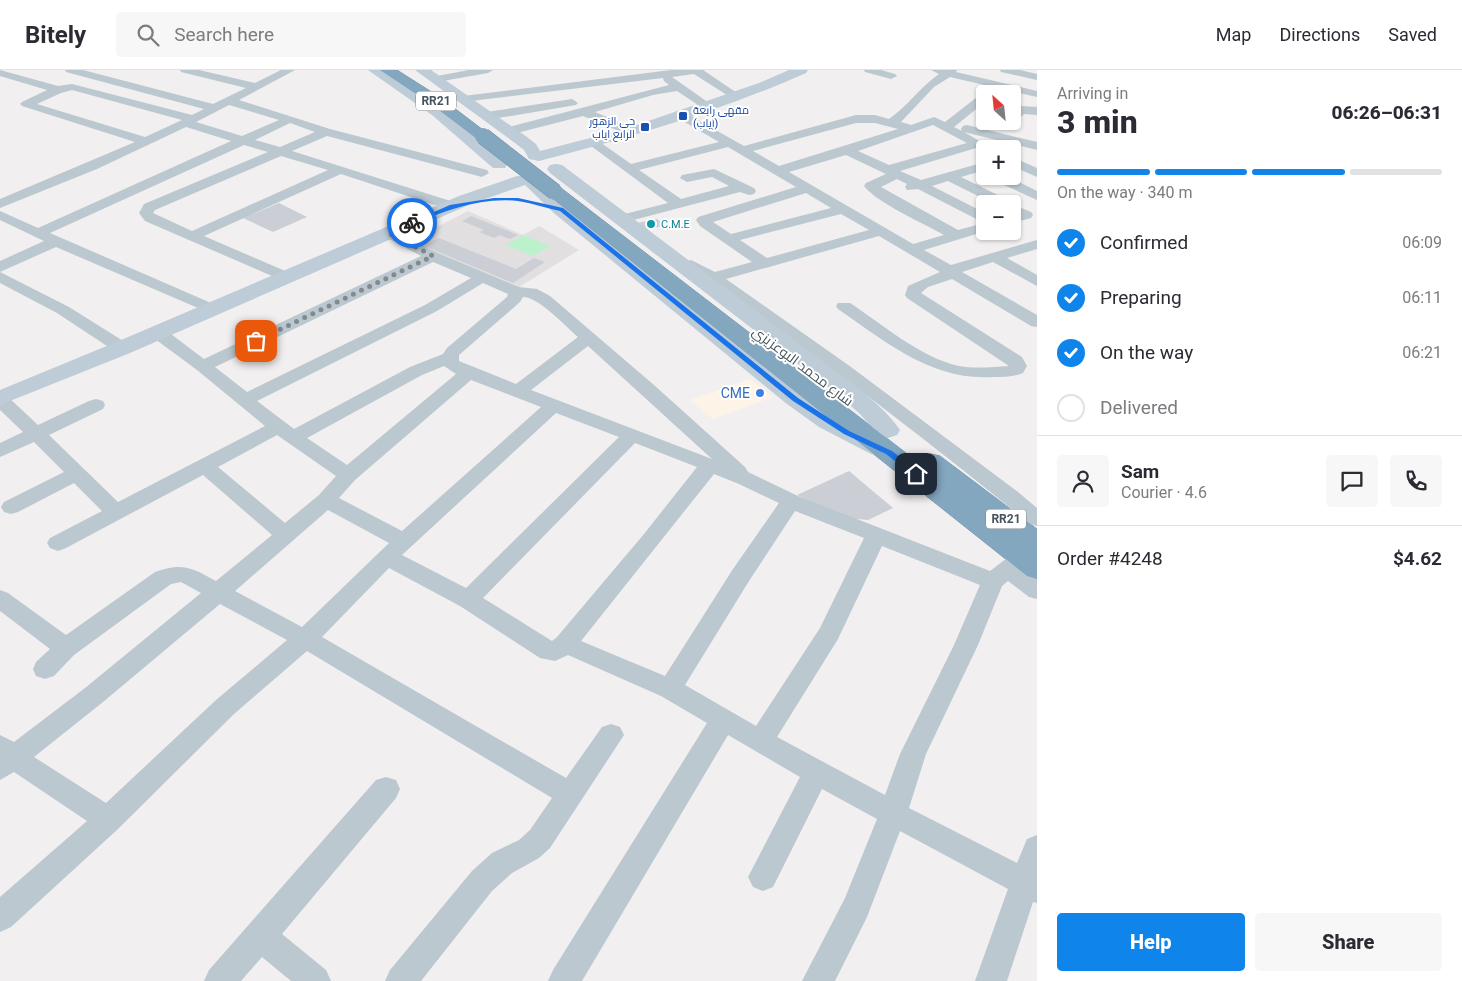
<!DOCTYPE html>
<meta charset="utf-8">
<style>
:root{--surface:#fff;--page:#f7f7f7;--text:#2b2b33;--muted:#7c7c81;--line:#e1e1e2;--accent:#0f84eb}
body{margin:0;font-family:Roboto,Cairo,sans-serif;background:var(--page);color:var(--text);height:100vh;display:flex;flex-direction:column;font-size:19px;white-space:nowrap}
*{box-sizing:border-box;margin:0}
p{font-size:16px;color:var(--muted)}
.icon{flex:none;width:28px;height:28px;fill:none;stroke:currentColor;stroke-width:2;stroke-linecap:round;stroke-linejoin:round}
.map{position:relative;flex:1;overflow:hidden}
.panel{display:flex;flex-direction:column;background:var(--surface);width:425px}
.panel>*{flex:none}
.needle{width:32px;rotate:333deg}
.tools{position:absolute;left:976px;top:15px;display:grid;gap:10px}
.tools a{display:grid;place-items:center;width:45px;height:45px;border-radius:5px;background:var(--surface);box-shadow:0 1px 4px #0004;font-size:25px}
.pin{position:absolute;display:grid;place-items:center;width:42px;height:42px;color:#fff;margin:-21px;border-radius:10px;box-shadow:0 2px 8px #0006}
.courier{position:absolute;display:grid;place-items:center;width:50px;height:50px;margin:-25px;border:4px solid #1a73e8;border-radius:50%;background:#fff;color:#222;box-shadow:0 1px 6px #0007}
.summary em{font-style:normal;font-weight:800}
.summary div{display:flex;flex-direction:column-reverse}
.summary{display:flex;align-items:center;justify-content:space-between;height:85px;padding:0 20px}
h1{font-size:32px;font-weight:800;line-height:38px}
.bar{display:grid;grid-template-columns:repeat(4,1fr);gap:8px 5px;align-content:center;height:60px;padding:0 20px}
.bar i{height:6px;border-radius:4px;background:var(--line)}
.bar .selected{background:var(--accent)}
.bar p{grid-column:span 4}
.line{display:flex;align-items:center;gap:12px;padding:0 20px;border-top:1px solid var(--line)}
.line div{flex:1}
.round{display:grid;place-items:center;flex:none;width:52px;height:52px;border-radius:5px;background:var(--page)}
ol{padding:0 20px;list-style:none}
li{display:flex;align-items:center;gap:15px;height:55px}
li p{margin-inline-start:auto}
li .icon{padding:5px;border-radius:50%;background:var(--accent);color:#fff;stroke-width:4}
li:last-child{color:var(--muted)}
li i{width:28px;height:28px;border:2px solid var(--line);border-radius:50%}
.action{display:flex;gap:10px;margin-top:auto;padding:10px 20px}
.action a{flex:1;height:58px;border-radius:5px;background:var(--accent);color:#fff;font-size:20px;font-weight:800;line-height:58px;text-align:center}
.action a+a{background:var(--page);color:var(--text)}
header{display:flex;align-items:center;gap:30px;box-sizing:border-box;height:70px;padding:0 25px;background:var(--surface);border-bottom:1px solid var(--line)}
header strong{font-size:24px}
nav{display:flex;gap:28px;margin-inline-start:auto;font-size:18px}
.search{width:350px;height:45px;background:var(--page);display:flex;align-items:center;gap:12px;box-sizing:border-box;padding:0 18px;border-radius:5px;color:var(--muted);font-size:19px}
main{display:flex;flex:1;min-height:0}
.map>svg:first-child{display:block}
.commercial{fill:#fdf4e7}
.education{fill:#e2dfe1}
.green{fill:#bbf1cb}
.building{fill:#cbced4}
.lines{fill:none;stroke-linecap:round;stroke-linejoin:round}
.highway-casing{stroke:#6f92ac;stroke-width:1}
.street{fill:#bcc8cf;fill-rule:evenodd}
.secondary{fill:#beccd7;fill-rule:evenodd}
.highway{fill:#84a7c0;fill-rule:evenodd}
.highway-bridge-casing{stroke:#6f92ac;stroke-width:17;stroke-linecap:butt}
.highway-bridge{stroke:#84a7c0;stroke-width:16}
.route{fill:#1a73e8}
.done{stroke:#828a90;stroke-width:5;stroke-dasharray:0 9}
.transit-dot{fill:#1a4fb4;stroke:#fff;stroke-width:2}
.culture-dot{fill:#0f9aa8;stroke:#fff;stroke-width:2}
.shop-dot{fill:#3f7fe0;stroke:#fff;stroke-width:2}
.labels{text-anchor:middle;stroke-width:4;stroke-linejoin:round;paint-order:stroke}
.far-transit-label{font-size:11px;fill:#164399;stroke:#fff;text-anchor:start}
.far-culture-label{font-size:11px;fill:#0d838f;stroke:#fff;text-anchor:start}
.shield{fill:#fff;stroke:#7e878e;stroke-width:1}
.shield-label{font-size:12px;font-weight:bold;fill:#46545d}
.street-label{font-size:14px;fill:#46545d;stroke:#fff}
.shop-label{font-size:14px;fill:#366cbe;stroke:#fff;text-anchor:end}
</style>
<header>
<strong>Bitely</strong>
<div class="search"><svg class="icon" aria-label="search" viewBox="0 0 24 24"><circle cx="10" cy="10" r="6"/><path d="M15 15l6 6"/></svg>Search here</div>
<nav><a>Map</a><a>Directions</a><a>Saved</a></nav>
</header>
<main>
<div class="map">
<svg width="1037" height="911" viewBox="0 0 1037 911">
<rect width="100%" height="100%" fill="#f1efef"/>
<path class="commercial" d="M 750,309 L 773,327 L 713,349 L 690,330 Z"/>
<path class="education" d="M 468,141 L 523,165 L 539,156 L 579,180 L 519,217 L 410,171 Z"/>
<path class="green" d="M 523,165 L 550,176 L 533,186 L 506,175 Z"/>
<g class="building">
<path d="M 279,133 L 307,147 L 273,162 L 243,148 Z"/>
<path d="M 471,146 L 518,165 L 510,169 L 499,165 L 494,168 L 479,162 L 484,160 L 462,151 Z"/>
<path d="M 657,149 L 665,155 L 647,160 L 637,153 Z"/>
<path d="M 439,168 L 516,199 L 534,188 L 545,192 L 513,213 L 424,176 Z"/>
<path d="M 849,401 L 893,438 L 868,450 L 847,448 L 797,425 Z"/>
</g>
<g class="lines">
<g class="highway-casing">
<g id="highway">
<path d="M 380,0 L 397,0 L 441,28 L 491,66 L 489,69 L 477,69 L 431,34 Z"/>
<path d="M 555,117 L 561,118 L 919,393 L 922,386 L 931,384 L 940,386 L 1037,459 L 1037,483 L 1035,482 L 1037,484 L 1037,509 L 1027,506 L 549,126 L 546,122 L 549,118 Z"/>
</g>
</g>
<g class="street">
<path d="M 0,0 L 58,16 L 72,14 L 192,45 L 204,39 L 66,2 L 65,0 L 83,0 L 213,34 L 246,18 L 181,2 L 180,0 L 199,0 L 255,13 L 281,0 L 295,0 L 239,30 L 330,59 L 487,100 L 489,103 L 482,107 L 327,66 L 292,81 L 457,133 L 459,136 L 457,139 L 447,139 L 341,104 L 204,166 L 292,204 L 294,207 L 292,210 L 286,212 L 145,151 L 139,143 L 144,134 L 268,82 L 244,75 L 50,163 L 218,236 L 220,239 L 218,242 L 212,244 L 56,177 L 0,202 L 0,191 L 44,171 L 0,150 L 0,141 L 38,158 L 231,71 L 186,57 L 97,99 L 0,138 L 0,129 L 135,72 L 22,36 L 20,34 L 22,32 L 47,20 L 0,6 ZM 72,20 L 182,50 L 145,67 L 37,34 L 61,23 ZM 229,35 L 279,50 L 242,66 L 196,52 ZM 290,53 L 315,62 L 280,77 L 255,70 ZM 281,86 L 328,100 L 192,161 L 153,143 L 155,140 Z"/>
<path d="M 469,0 L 493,0 L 488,3 L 437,12 L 431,9 L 437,6 Z"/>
<path d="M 671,0 L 703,0 L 740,25 L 738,27 L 730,27 L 694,4 L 672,7 L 709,33 L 711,35 L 709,37 L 701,37 L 677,21 L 653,25 L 595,42 L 635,59 L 637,62 L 635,65 L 631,66 L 583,46 L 509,65 L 503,61 L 505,58 L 669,15 L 664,11 L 663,8 L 463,32 L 457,29 L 463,26 Z"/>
<path d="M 864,0 L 881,0 L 895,4 L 897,6 L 891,9 L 865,2 Z"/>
<path d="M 931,0 L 957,0 L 956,2 L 1037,21 L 1037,27 L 950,7 L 934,17 L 901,52 L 911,55 L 934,47 L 945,52 L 981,24 L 989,24 L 985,24 L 985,32 L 954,57 L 962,61 L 961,59 L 963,56 L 967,55 L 1037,72 L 1037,80 L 964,62 L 993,79 L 985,79 L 985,82 L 976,78 L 900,101 L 921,110 L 985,92 L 985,100 L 961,107 L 1010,131 L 1012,134 L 994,134 L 948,111 L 932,116 L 985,143 L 986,161 L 924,180 L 951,195 L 1037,170 L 1037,179 L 1007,188 L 1037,205 L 1037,216 L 993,192 L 962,202 L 1037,245 L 1037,257 L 1031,256 L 952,209 L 928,217 L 921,223 L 1022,287 L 1027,296 L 1023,303 C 1013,307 1004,307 993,307 C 932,311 886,272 838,239 L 836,236 L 838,233 L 850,233 C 882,254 921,288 959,296 C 975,299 993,297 1009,296 L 907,228 L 905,225 L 908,216 L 940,202 L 879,166 L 726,209 L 851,297 L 1018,422 L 1037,438 L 1037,456 L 1030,454 C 964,400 897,348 829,297 C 782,263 736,227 686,198 L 683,195 L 686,192 L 691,190 L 715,202 L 752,192 L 700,156 L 696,150 L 698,147 L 796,117 L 728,77 L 639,100 L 681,129 L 729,116 L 712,107 L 687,112 L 680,108 L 682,105 L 714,99 L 754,118 L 756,121 L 754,124 L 749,125 L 740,122 L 622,153 L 617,152 L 615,149 L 617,146 L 668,133 L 587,73 L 589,70 L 597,70 L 631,94 L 719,72 L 676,47 L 674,44 L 676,41 L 680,40 L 744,76 L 856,45 L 875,45 L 889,49 C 908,36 920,17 939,4 ZM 856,53 L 875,53 L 898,59 L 779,96 L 753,81 ZM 933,55 L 967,73 L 889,95 L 858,81 ZM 846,85 L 886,104 L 866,113 L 864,116 C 877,133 925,154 944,165 L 913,174 L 789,102 ZM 897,109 L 907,114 L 905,117 L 907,120 L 918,119 L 984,153 L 958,160 L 881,117 ZM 806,123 L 831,138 L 731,164 L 713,152 ZM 841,144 L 869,160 L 767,188 L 740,170 Z"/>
<path d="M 1000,0 L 1020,0 L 1037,4 L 1037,10 L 1001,2 Z"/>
<path d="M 572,29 L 578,33 L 576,35 L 487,50 L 481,46 L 487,42 Z"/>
<path d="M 1021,36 L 1037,37 L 1037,45 L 1024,44 L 1016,52 L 1008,52 L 1012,51 L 1012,42 Z"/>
<path d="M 1012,87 L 1037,98 L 1037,107 L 1012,96 Z"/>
<path d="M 989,106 L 1007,106 L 1037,121 L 1037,130 L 991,109 Z"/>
<path d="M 1012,134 L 1031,142 L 1033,145 L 1031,148 L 1012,153 Z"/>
<path d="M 389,159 L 438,183 L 519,217 L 537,219 L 550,226 L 654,315 L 745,397 L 748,402 L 798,426 L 990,501 C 1003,492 1015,478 1031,482 L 1034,488 L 1023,499 L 1037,509 L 1037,529 L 1029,527 L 1008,511 L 1002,516 L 978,575 L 926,684 L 909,738 L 1017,793 L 1027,769 L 1037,765 L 1037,833 L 1033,832 L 1007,911 L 975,911 L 1008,819 L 900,761 L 867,847 L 835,911 L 802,911 L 845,828 L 877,749 L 822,719 L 773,817 L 763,821 L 753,817 L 748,807 L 800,707 L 728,665 L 582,911 L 548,911 L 553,900 L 707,653 L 661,626 L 568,585 L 555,591 L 540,588 L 460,536 L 389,498 L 322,567 L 566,708 L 602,657 L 611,654 L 620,657 L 624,665 L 550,778 L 539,788 L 512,803 L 492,821 L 421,911 L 385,911 L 390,900 L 472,801 L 492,783 L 519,770 L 530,760 L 552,728 L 307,581 L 234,644 L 118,759 L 11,857 L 0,862 L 0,827 L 87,751 L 14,702 L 0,710 L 0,665 L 14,672 L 85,618 L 201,523 L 181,512 L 171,514 L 74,585 L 54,606 L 45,609 L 36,606 L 33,599 L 36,592 L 50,579 L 0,541 L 0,520 L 8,523 L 66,565 L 155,502 C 183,492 192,498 216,511 L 272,465 L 203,405 L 66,478 L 58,481 L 50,478 L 47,473 L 50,468 L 102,441 L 74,413 L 18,442 L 11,444 L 4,442 L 1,437 L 4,432 L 64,402 L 34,372 L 0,387 L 0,373 L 23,362 L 0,340 L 0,324 L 7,326 L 38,355 L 89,331 L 96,329 L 103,331 L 105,335 L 103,339 L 49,365 L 118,432 L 265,356 L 197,300 L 151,266 L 149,262 L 151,258 L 163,258 L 204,289 L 421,186 L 384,166 L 382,163 L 384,160 ZM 433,192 L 471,208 L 425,235 L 247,322 L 215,297 ZM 483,213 L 508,224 L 507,227 L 447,278 L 443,284 L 410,297 L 294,359 L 257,331 L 437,241 ZM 523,227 C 539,227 565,256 578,267 L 516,314 L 459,291 L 459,285 L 520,232 ZM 588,276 L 712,389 L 531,320 ZM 444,296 L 456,304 L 347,395 L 307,368 L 422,305 ZM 471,310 L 541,337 L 402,461 L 339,428 L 355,410 ZM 556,343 L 619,367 L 466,518 L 402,485 ZM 277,365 L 336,406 L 319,425 L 285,453 L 218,397 ZM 635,373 L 697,397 L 644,464 L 557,567 L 552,571 L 483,528 ZM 714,404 L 739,414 L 779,433 L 733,499 L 665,606 L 581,571 ZM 328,440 L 389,473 L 302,557 L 235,521 ZM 795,441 L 864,468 L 820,558 L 756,656 L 685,615 L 749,511 ZM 882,476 L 980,515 L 954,575 L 900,684 L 885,725 L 777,667 L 838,569 ZM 220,534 L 287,570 L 216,630 L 106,733 L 34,687 L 103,632 Z"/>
<path d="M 0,202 L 69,237 L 128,274 L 131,278 L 128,282 L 122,283 L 116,282 L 57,243 L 0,213 Z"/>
<path d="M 386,707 L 396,710 L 400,719 L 396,728 L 282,864 L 326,900 L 331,911 L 291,911 L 262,887 L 241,911 L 204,911 L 209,900 L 376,710 Z"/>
</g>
<g class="secondary">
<path d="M 368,0 L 385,0 L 442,39 L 505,90 L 507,94 L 505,98 L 493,98 L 432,45 Z"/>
<path d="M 415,0 L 431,0 L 527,67 L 536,74 L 540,81 L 625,59 L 759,13 L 789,0 L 808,0 L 806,3 C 720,41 630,68 539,91 L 529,89 L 524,80 L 515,73 Z"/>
<path d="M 556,94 L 562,95 L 853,314 C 870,328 888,342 900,360 L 897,365 L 888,368 L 879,365 L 859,343 L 837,324 L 550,103 L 547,99 L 550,95 Z"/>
<path d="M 529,105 L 535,106 L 567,136 L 803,324 L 837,347 L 889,372 L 893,378 L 889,384 L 880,386 L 871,384 L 819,357 L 787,334 L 555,144 L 525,115 L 471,134 L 130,283 L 0,335 L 0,320 L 114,273 L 459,126 L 517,106 Z"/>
</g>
<use href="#highway" class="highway"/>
<g class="highway-bridge-casing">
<path id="highway-bridge" d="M 483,66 L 555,122"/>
</g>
<use href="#highway-bridge" class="highway-bridge"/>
</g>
<path class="route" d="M 494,128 L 518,128 L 563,138 L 798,328 L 849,361 L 892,381 L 919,402 L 919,406 L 914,406 L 886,384 L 844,364 L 793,331 L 560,141 C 546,138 532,133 518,131 C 481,127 447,140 414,154 L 409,153 L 450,135 Z"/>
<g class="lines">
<path class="done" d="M 256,271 L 433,186 L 389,163 L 412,153"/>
</g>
<g class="transit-dot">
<rect x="678" y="41" width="10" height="10" rx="2.5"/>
<rect x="640" y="52" width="10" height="10" rx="2.5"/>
</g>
<circle class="culture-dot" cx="651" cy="154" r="5"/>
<circle class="shop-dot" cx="760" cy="323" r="5"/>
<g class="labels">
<g class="far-transit-label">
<text x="693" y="44">مقهى رابعة<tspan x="693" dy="13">(إياب)</tspan></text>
<text x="635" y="55" text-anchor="end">حي الزهور<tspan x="635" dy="13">الرابع اياب</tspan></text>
</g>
<g class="far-culture-label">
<text x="661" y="158">C.M.E</text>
</g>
<g class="shield">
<rect x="416" y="21.5" width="40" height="19" rx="4"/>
<rect x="986" y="439.5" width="40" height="19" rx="4"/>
</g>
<g class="shield-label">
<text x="436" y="35">RR21</text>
<text x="1006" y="453">RR21</text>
</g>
<g class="street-label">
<text transform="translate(803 296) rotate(37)" y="5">شارع محمد البوعزيزي</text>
</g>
<g class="shop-label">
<text x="750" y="328">CME</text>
</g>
</g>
</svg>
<div class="tools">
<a><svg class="needle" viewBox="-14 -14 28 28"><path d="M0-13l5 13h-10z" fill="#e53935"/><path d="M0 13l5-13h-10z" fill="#7c7c81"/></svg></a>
<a>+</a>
<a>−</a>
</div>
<div class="pin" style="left:256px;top:271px;background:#ea580c"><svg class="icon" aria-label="bag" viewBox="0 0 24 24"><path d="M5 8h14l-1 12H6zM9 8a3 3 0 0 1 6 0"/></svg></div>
<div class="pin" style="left:916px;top:404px;background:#1f2937"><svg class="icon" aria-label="home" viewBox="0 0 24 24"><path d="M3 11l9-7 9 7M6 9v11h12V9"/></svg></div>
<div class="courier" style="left:412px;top:153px"><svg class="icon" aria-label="bike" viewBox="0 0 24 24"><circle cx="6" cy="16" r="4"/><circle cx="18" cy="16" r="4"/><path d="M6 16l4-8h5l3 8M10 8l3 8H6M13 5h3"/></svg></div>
</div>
<section class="panel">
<div class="summary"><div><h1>3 min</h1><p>Arriving in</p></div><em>06:26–06:31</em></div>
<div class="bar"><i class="selected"></i><i class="selected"></i><i class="selected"></i><i></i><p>On the way · 340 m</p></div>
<ol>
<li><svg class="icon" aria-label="check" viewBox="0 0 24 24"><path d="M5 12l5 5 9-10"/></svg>Confirmed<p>06:09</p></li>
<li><svg class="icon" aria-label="check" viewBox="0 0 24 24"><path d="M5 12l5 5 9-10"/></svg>Preparing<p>06:11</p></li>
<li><svg class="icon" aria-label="check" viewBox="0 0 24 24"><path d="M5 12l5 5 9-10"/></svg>On the way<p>06:21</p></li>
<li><i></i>Delivered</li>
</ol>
<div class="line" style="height:90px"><a class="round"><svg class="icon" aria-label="person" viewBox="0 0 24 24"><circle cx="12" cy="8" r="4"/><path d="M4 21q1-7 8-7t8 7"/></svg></a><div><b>Sam</b><p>Courier · 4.6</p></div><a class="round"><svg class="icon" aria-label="chat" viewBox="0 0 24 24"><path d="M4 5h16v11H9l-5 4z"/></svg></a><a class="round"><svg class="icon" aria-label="phone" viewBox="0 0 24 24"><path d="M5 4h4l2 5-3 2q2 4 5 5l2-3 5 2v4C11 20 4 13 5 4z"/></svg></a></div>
<div class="line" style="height:65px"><div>Order #4248</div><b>$4.62</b></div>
<div class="action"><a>Help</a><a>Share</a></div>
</section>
</main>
